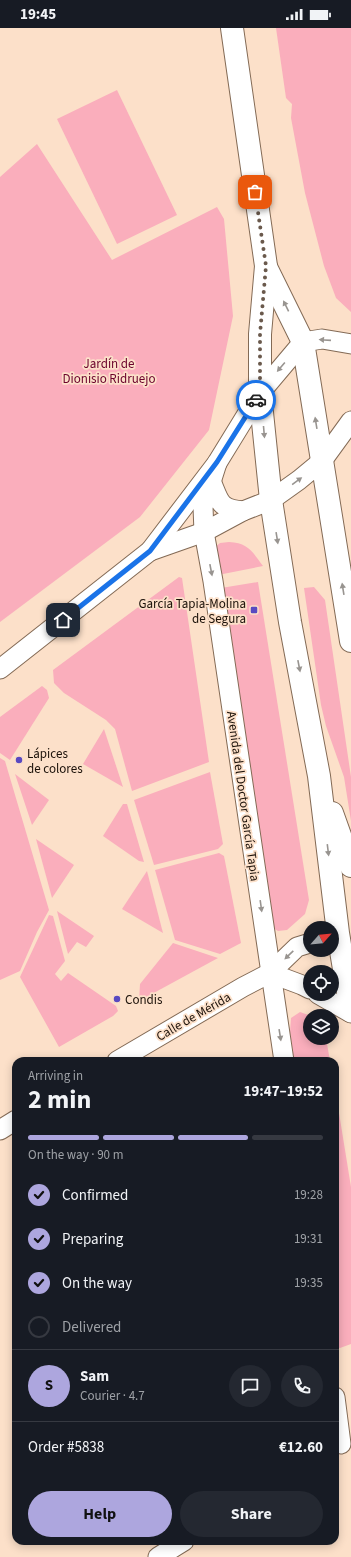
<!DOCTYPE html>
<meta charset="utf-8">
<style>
:root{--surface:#171b24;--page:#242831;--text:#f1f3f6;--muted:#9ea1a6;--line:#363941;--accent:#ada6de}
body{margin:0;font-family:"Source Sans 3",sans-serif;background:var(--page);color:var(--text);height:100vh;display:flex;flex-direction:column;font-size:15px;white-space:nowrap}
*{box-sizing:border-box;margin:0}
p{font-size:13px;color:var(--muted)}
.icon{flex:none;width:22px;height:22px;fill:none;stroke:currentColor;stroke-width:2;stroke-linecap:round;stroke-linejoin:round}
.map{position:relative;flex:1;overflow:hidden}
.drawer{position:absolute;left:12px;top:1029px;width:327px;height:488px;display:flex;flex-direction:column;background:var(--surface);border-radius:12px;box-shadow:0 2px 10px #0003}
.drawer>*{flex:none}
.needle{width:26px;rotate:63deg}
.fabs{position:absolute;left:303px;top:893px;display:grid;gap:8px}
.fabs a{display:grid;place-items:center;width:36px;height:36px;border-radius:50%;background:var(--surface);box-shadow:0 2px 10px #0003;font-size:20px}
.pin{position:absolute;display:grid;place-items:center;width:34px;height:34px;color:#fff;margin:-17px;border-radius:8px;box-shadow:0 2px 6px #0006}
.courier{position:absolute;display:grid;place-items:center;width:40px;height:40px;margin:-20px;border:3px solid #1a73e8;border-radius:50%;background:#fff;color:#222;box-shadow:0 1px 5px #0007}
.overview em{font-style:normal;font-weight:700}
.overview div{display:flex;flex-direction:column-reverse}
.overview{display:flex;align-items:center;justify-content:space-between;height:68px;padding:0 16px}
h1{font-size:26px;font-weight:700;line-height:30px}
.bar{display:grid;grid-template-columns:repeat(4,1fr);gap:6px 4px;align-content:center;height:48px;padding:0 16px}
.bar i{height:5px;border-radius:3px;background:var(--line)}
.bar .active{background:var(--accent)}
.bar p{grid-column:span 4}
.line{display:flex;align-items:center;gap:10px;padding:0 16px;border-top:1px solid var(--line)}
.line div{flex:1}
.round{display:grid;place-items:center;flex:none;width:42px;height:42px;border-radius:21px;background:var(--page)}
ol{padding:0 16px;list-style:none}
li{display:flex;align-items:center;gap:12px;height:44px}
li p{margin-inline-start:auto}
li .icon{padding:4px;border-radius:50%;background:var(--accent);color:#111;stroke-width:4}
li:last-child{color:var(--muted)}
li i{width:22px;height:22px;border:2px solid var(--line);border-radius:50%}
.button{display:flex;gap:8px;margin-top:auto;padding:8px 16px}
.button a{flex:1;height:46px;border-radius:24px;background:var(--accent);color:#111;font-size:16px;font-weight:700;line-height:46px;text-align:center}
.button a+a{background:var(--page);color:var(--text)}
.status{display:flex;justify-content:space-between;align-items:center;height:28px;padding:0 20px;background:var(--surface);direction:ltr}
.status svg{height:11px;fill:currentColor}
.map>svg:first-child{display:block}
.green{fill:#faaebc}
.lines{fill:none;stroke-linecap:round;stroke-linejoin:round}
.minor-casing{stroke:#836a55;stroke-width:21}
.secondary-casing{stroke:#836a55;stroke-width:24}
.minor{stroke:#fff;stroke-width:19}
.secondary{stroke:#fff;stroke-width:22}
.oneway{fill:#989490}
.done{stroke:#6a594c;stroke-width:4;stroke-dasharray:0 7.2}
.route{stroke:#1a73e8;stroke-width:5}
.poi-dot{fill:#5949c1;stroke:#fce0c9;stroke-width:1.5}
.labels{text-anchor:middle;stroke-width:3.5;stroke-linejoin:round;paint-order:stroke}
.park-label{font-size:13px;fill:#6b022c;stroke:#fce0c9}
.poi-label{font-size:13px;fill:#1b1109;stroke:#fce0c9;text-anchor:start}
.street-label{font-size:13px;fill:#1b1109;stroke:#fce0c9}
</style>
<div class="status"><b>19:45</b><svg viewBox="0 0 49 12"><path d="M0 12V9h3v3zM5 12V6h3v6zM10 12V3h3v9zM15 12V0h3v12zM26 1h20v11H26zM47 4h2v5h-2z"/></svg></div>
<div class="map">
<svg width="351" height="1529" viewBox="0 0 351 1529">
<rect width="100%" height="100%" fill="#fce0c9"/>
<g class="green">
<path d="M 276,0 L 351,0 L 351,284 L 336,270 L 324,238 L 305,165 L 291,90 L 292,76 L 286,70 Z"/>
<path d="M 117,62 L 177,187 L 117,216 L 57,91 Z"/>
<path d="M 37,116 L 112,232 L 217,179 L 224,191 L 233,288 L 209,402 L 140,489 L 0,594 L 0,149 Z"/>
<path d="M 229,514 C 248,515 252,523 263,538 L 218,547 L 214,520 L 220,515 Z"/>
<path d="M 179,549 L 182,550 L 209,734 L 132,763 L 115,701 L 106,692 L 64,665 L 54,655 L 53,642 Z"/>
<path d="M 258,554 L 309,872 L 305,886 L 287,902 L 278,903 L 273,900 L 221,560 Z"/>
<path d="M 314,559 L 325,572 L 351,749 L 351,793 L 344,749 L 326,698 L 321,677 L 304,560 Z"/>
<path d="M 42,658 L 47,662 L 49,670 L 10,732 L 0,725 L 0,689 Z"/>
<path d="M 104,701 L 123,759 L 83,736 Z"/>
<path d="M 0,730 L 5,733 L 49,882 L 37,904 L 20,943 L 0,952 Z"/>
<path d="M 210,744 L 223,816 L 218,821 L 154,837 L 134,772 Z"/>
<path d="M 15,746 L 49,772 L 32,797 Z"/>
<path d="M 123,776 L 127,776 L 144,834 L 139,833 L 103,808 Z"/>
<path d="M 36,811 L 74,837 L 52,870 Z"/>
<path d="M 219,825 L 224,828 L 241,915 L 220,926 L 175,912 L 155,842 Z"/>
<path d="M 147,843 L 163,905 L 122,881 Z"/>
<path d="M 57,883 L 94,908 L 86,919 L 77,914 L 68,926 Z"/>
<path d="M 49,887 L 53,888 L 65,933 L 55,946 L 61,953 L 68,945 L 116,978 L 118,983 L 113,988 L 59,1019 L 20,949 Z"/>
<path d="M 173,915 L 218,930 L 139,973 L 140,956 Z"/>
<path d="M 300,984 L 311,988 L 310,1010 L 326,1010 L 330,1033 L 294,1033 L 290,1004 L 291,990 Z"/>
<path d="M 335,1060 L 351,1159 L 351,1316 L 340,1320 L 336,1319 L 335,1311 Z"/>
</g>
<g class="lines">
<g class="minor-casing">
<g id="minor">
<path d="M 217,435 L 203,479 L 204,504 L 213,553 L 284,1033"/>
<path d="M 211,453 C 220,474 219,481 243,483"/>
<path d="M 150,523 L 204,504 L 243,483 L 271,472 L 299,452 L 322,433 L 351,393"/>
<path d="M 0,641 L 150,523 L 217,435 L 260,365 L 303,314 L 322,311 L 351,316"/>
<path d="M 270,945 L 302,957 L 310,961"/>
<path d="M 318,966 L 351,985"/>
<path d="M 117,1033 L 243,959 L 270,945 L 297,919 L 310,915"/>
<path d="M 0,1102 L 16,1092"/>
<path d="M 335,1369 L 341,1416"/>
<path d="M 158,1529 L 184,1513"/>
</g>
</g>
<g class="secondary-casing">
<g id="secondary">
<path d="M 232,0 L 266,238 L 260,306 L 260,365 L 271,472 L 290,594 L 319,748 L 338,905 L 351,983"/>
<path d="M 266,239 L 303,314 L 351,613"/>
<path d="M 332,785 L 351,838"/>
</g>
</g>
<use href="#minor" class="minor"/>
<use href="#secondary" class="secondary"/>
</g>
<defs><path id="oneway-solid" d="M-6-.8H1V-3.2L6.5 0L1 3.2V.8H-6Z"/></defs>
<g class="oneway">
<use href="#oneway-solid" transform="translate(286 278) rotate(-116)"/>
<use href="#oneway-solid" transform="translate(325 312) rotate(-176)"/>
<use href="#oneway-solid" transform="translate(281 339) rotate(130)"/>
<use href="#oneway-solid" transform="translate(316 395) rotate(-99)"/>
<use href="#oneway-solid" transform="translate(264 404) rotate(85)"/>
<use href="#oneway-solid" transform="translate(297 453) rotate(-36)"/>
<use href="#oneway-solid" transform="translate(277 510) rotate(81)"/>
<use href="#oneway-solid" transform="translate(211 542) rotate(79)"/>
<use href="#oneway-solid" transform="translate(343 561) rotate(-99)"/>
<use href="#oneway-solid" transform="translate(299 638) rotate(79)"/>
<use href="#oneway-solid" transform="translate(328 822) rotate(83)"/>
<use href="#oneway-solid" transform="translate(261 878) rotate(82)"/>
<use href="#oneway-solid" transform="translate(289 927) rotate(136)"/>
<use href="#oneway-solid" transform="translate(280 1007) rotate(81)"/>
</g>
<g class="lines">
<path class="done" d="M 255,164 L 266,238 L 260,306 L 260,365 L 256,372"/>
<path class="route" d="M 63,592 L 150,523 L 217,434 L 256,372"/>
</g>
<g class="poi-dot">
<rect x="250" y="578" width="8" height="8" rx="2"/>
<circle cx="19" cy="732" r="4"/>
<circle cx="117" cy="971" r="4"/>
</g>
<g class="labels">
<g class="park-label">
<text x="109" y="340">Jardín de<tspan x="109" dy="15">Dionisio Ridruejo</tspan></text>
</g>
<g class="poi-label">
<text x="246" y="580" text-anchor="end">García Tapia-Molina<tspan x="246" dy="15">de Segura</tspan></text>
<text x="27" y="730">Lápices<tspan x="27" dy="15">de colores</tspan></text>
<text x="125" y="976">Condis</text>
</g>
<g class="street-label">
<text transform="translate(244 768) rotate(82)" y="5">Avenida del Doctor García Tapia</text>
<text transform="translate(193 988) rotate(-30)" y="5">Calle de Mérida</text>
</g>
</g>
</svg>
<div class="fabs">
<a><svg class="needle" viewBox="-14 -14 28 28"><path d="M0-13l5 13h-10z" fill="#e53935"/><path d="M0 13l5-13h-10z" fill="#9ea1a6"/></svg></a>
<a><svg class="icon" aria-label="locate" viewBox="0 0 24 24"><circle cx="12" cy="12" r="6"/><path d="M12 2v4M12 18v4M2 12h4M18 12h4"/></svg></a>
<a><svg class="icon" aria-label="layers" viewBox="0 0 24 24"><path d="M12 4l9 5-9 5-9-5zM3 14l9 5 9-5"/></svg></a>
</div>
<div class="pin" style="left:255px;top:164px;background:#ea580c"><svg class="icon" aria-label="bag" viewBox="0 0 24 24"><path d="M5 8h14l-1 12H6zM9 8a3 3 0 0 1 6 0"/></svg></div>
<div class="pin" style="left:63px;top:592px;background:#1f2937"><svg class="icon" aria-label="home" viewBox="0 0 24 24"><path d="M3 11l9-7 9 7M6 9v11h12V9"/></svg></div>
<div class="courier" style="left:256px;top:372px"><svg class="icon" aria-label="car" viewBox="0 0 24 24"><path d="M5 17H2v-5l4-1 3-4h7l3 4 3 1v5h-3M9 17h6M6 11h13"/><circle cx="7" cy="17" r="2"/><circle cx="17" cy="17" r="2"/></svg></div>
<section class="drawer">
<div class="overview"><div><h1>2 min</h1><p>Arriving in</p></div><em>19:47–19:52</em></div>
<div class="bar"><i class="active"></i><i class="active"></i><i class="active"></i><i></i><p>On the way · 90 m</p></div>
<ol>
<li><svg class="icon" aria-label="check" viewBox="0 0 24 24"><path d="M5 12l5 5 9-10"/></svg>Confirmed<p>19:28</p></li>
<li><svg class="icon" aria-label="check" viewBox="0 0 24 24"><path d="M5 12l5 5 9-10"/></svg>Preparing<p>19:31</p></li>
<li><svg class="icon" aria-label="check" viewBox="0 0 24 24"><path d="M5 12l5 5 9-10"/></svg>On the way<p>19:35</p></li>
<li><i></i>Delivered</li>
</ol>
<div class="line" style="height:72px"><b class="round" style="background:var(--accent);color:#111">S</b><div><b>Sam</b><p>Courier · 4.7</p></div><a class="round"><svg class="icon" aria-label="chat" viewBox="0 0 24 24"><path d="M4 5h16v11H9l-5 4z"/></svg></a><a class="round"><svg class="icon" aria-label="phone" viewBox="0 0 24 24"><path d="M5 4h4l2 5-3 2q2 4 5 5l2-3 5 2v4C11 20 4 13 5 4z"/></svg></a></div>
<div class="line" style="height:52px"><div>Order #5838</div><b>€12.60</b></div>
<div class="button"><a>Help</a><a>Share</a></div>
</section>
</div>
